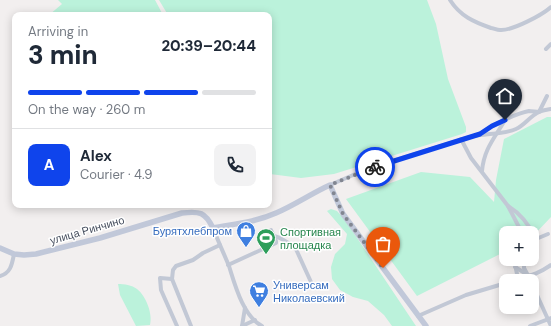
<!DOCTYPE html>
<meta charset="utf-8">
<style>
:root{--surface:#fff;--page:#f2f2f3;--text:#1f2937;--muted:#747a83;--line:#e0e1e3;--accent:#0f44ec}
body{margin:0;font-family:"DM Sans",sans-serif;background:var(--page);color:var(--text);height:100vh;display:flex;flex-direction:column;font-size:15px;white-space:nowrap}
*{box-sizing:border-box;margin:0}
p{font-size:13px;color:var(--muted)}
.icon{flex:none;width:22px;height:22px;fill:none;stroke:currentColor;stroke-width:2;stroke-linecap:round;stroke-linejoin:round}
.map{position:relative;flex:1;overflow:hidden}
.drawer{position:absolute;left:12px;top:12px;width:260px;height:196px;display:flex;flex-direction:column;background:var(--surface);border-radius:8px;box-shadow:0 2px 10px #0003}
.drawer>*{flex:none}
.fabs{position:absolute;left:499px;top:226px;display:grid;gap:8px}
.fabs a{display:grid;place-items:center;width:40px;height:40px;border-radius:8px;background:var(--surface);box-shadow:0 2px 10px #0003;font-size:20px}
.pin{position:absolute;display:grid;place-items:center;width:34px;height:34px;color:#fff;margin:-41px -17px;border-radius:50% 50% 50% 0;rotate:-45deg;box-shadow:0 0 4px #0007}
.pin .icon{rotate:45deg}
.courier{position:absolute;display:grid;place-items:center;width:40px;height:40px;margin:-20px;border:3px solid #0f44ec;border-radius:50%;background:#fff;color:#222;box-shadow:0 1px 5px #0007}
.summary em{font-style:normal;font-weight:800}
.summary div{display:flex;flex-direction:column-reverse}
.summary{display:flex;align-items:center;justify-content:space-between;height:68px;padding:0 16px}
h1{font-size:26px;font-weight:800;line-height:30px}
.bar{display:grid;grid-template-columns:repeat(4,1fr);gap:6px 4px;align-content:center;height:48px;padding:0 16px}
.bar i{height:5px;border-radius:3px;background:var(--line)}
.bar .on{background:var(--accent)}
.bar p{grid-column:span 4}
.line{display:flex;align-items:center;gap:10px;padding:0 16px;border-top:1px solid var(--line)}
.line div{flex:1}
.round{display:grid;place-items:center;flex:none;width:42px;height:42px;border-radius:8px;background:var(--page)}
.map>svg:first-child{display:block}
.green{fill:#bbf2db}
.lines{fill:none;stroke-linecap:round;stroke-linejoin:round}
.street{stroke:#c2c8d5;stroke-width:4}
.secondary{stroke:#c1c8d9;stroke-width:5.5}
.done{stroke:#828691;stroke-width:4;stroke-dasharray:0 7.2}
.route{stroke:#0f44ec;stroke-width:5}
.labels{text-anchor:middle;stroke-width:3;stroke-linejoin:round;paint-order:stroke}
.street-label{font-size:11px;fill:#464e5e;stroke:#fff}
.shop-label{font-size:11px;fill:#366cbe;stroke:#fff;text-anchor:end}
.leisure-label{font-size:11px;fill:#27864d;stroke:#fff;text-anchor:start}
</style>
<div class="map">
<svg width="551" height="326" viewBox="0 0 551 326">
<rect width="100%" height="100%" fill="#f2efef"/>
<g class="green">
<path d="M 58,0 L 155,0 L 163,15 L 49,15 L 62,4 Z"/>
<path d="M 159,0 L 427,0 L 436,24 L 448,79 L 466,127 L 466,132 L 462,134 L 334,174 L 301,178 L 270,174 L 269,15 L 168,15 Z"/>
<path d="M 547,117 L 551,117 L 551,217 L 532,237 L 532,233 L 506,233 L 506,251 L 417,296 L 346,199 L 421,172 L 470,177 L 494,202 L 496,180 L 504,139 Z"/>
<path d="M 331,209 L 337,211 L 345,220 L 416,326 L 392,326 L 384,315 L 368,301 L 353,297 L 340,290 L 332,279 L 331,267 L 335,254 L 345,244 L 347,234 L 327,211 Z"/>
<path d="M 118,284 C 124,284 132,285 137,289 C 146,296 153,314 150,325 L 136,326 L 120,295 Z"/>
</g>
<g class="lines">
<g class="street">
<path d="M 450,0 C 460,16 474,22 491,28 C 493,28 497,30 500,30 C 512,31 542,15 551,7"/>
<path d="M 546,49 L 551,44"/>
<path d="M 480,134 C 490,126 517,113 529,111 C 532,111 536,112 539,112 L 547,96"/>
<path d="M 461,139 L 471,158 L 508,206 L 522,233"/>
<path d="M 482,171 C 484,149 494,139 505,120"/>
<path d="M 330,185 L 367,169 L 470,137 C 485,133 502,135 516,129 C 525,125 530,116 539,112 C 542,110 547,110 551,109"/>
<path d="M 508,206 C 521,214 530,226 536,239"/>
<path d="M 213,228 C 218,241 224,254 229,266 C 235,285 243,316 262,326"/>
<path d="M 274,236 L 280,238 L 295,247 L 311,282"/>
<path d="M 532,239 L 536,239 L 548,234"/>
<path d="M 514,259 L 517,274 L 515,280"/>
<path d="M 524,259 L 524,268 L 531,281"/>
<path d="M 228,265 L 276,243 L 276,241 L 271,230"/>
<path d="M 515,267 L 528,275"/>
<path d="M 0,276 C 11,273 12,264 14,254"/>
<path d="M 172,279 L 160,278 L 161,290 L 177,326"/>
<path d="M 511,281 C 527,276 537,275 551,265"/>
<path d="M 532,284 L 551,326"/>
<path d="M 418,316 L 466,295 L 506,283"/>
<path d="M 191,326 L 172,279 L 173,270 L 176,266 L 193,260 L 203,253 L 220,245"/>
<path d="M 242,326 L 245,308"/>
<path d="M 242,326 L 255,320"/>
<path d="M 530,326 L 551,318"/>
</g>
<path class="secondary" d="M 0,248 L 14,254 L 24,255 L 36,254 L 100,238 L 182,213 C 200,211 205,212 213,228 C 234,224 256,222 276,213 C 295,205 312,193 330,185 L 343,214 L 426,326"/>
</g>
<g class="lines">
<path class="done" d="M 375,167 L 330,185 L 343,214 L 383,268"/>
<path class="route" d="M 375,167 L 480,134 L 492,126 L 505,120"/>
</g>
<defs>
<g id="shop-pin" transform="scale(1)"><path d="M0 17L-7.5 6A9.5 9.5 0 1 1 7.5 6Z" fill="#3f7fe0" stroke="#fff"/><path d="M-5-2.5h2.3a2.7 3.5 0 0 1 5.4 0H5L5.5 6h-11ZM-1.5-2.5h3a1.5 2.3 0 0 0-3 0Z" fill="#fff"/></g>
<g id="stadium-pin" transform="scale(1)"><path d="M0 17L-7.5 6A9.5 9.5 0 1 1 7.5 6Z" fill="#2e9e5b" stroke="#fff"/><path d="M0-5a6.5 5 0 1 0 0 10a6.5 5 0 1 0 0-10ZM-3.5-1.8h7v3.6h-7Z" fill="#fff"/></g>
<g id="supermarket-pin" transform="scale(1)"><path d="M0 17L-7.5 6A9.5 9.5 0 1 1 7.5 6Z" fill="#3f7fe0" stroke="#fff"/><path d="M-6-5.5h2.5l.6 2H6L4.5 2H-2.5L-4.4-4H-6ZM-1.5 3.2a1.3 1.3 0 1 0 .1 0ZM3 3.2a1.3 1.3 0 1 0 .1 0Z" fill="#fff"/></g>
</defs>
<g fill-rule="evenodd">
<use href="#shop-pin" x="246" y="231"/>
<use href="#stadium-pin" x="266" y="238"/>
<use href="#supermarket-pin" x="259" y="291"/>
</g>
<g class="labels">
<g class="street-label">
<text transform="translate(87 230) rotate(-16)" y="4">улица Ринчино</text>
</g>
<g class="shop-label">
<text x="232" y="235">Бурятхлебпром</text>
<text x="273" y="289" text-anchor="start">Универсам<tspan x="273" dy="13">Николаевский</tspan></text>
</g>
<g class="leisure-label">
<text x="280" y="236">Спортивная<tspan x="280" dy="13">площадка</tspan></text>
</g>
</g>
</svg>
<div class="fabs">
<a>+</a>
<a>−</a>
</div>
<div class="pin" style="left:383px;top:268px;background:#ea580c"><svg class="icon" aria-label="bag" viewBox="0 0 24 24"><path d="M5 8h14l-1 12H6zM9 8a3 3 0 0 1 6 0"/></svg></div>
<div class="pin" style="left:505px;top:120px;background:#1f2937"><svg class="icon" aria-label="home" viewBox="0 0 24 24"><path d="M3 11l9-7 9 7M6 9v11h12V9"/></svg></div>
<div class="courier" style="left:375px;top:167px"><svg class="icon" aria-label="bike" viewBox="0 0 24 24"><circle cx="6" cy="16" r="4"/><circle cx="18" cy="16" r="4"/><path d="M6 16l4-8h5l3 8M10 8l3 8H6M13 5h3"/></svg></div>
<section class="drawer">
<div class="summary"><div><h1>3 min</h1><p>Arriving in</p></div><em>20:39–20:44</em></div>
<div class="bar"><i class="on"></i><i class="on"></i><i class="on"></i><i></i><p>On the way · 260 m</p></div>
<div class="line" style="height:72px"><b class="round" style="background:var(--accent);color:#fff">A</b><div><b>Alex</b><p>Courier · 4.9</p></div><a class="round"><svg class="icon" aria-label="phone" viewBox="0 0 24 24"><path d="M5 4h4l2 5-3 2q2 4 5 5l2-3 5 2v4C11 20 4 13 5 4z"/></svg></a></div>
</section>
</div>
